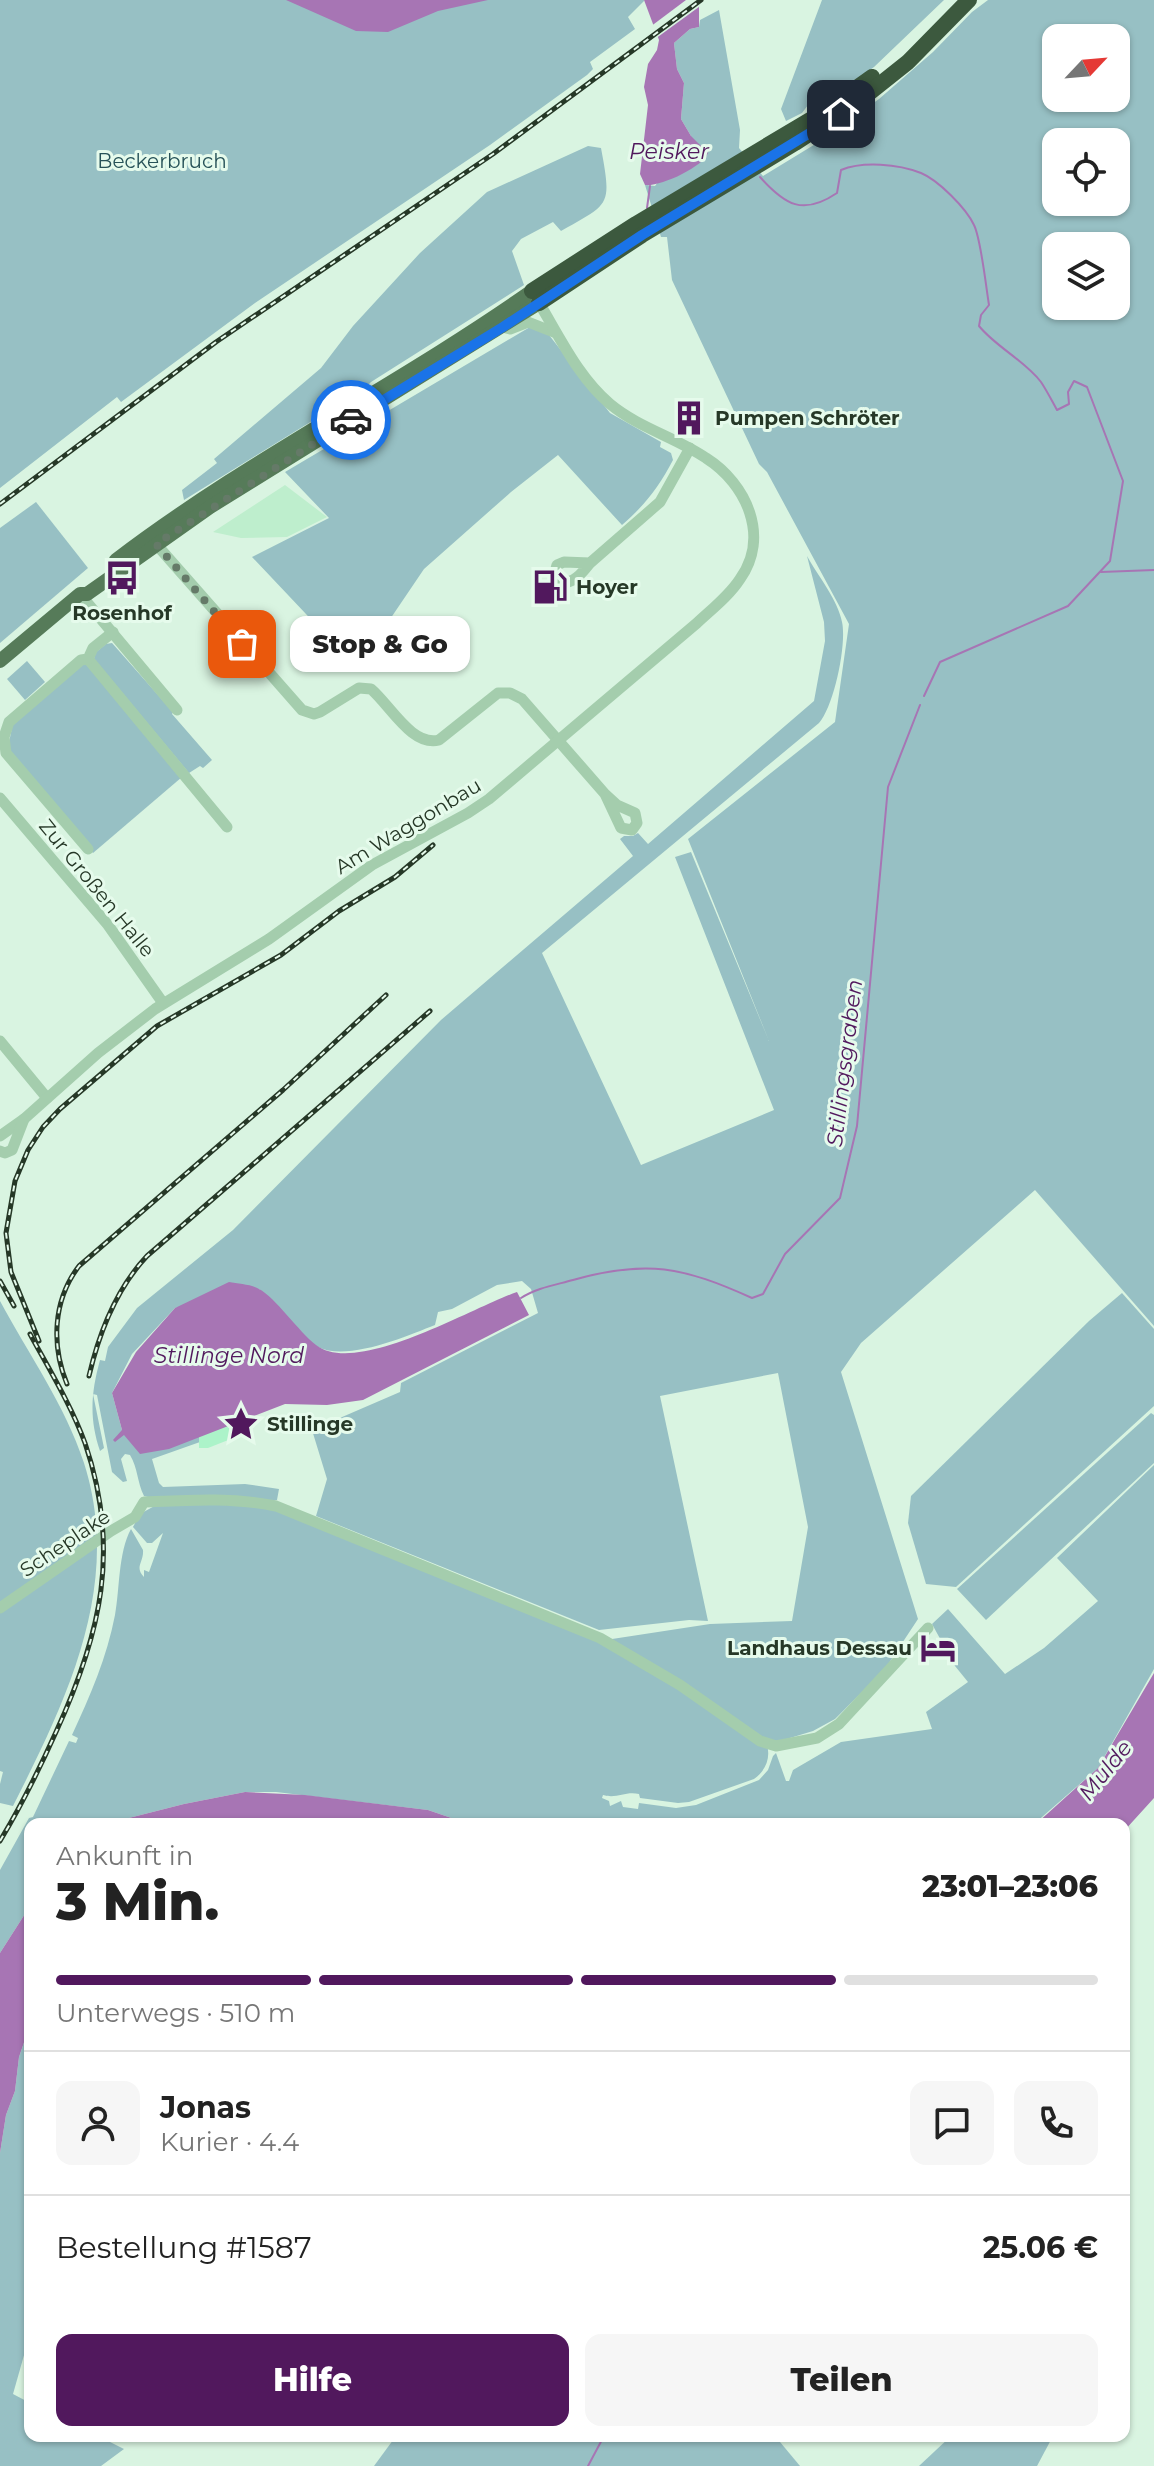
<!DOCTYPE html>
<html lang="de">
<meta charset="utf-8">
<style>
:root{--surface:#fff;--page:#f6f6f6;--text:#222;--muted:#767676;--line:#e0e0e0;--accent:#51185d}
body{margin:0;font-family:Montserrat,sans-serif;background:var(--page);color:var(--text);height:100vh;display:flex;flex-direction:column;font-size:30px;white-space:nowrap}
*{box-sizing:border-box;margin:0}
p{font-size:26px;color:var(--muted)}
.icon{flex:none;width:44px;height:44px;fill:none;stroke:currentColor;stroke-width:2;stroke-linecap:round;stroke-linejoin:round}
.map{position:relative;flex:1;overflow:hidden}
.sheet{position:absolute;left:24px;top:1818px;width:1106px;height:624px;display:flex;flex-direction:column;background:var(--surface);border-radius:16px;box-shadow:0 2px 6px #0004}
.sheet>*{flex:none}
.needle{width:52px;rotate:64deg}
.buttons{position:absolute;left:1042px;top:24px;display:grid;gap:16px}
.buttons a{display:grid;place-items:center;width:88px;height:88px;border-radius:16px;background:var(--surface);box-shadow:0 2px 6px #0004;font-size:40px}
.pin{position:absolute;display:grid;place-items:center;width:68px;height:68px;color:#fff;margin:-34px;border-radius:16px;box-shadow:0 4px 12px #0006}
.courier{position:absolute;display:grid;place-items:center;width:80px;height:80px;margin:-40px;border:6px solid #1a73e8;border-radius:50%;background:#fff;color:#222;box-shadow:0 2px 10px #0007}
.bubble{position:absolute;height:56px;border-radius:16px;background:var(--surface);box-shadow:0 2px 6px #0004;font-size:26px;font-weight:800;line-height:56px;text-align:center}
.summary em{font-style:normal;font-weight:800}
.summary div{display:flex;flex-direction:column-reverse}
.summary{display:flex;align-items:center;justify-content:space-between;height:136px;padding:0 32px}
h1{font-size:52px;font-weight:800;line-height:60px}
.bar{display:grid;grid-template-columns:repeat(4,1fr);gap:12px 8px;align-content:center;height:96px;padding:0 32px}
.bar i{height:10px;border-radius:6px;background:var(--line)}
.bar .current{background:var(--accent)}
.bar p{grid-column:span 4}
.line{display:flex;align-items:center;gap:20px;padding:0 32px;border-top:2px solid var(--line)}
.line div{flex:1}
.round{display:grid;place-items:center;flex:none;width:84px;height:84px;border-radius:16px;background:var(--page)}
.primary-button{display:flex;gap:16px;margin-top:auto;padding:16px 32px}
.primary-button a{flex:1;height:92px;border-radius:16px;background:var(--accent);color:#fff;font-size:32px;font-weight:800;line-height:92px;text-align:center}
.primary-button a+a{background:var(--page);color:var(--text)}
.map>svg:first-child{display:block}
.green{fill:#97c0c4;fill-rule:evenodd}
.sand{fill:#acf3c9}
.plaza{fill:#beeecd}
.water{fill:#a775b4}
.pier{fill:#d9f4e1}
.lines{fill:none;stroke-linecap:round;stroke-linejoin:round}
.stream{stroke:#a775b4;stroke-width:2}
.minor{stroke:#a4cdad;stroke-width:11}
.major{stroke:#567b59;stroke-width:14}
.highway{stroke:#3c593e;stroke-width:16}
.rail-casing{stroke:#263827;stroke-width:5}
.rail{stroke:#e6fbec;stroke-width:2;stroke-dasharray:6;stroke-linecap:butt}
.done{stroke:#657a68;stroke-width:8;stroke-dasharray:0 14.4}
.route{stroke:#1a73e8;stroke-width:10}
.labels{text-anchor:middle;stroke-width:6;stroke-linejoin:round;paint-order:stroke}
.park-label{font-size:20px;fill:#275258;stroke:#e6fbec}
.poi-label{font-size:20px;font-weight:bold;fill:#263827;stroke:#e6fbec;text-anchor:start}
.street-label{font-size:20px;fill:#263827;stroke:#e6fbec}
.water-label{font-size:22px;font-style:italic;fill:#51185d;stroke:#e6fbec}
</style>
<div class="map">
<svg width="1154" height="2466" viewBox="0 0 1154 2466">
<rect width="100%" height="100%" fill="#d9f4e1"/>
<g class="green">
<path d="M 0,0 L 644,0 L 644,1 L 628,17 L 635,29 L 590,62 L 593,69 L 587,75 L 490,145 L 255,303 L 121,402 L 117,397 L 0,488 Z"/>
<path d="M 822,0 L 944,0 L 874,67 L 822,105 L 814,97 L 802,113 L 786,121 L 781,109 Z"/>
<path d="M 988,0 L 1154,0 L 1154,1326 L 1035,1190 L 861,1343 L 841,1372 L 918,1619 L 885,1669 L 835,1719 L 813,1731 L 767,1745 C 771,1759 765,1771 754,1779 L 689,1802 L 678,1803 L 640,1798 L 639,1794 C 625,1791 617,1799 603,1795 L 602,1798 L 609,1801 L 610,1806 L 621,1801 L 623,1807 L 638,1809 L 639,1803 L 676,1808 L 696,1805 L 759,1780 L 768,1770 L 773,1756 L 776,1753 L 786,1781 L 789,1781 L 793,1770 L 841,1742 L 932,1729 L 926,1712 L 968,1682 L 955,1666 L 932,1624 L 948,1609 L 1005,1674 L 1044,1648 L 1098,1601 L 1057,1558 L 1154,1465 L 1154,1669 L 1098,1768 L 1034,1824 L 469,1824 L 428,1810 L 276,1792 L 245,1792 L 184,1804 L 121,1820 L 113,1824 L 30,1824 L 30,1906 L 0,1953 L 0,1870 L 29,1818 L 33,1817 L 69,1741 L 76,1743 L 78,1738 L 72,1735 C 90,1696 107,1657 115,1615 C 120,1588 118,1553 131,1529 L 143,1550 C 144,1562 134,1567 144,1577 L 144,1570 L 149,1572 L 163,1533 L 152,1543 L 147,1543 L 133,1527 L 140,1514 L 158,1504 L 214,1501 L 275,1508 L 599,1641 L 710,1624 L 792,1621 L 808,1527 L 778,1373 L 660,1396 L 708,1621 L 689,1620 L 599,1630 L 316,1516 L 327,1479 L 312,1430 L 400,1392 L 401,1383 L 538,1313 L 531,1289 L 522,1281 L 497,1285 L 452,1309 L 438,1312 L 435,1325 C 407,1336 347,1362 318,1347 C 306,1341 271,1301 259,1289 L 175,1308 L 132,1354 L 112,1393 L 122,1430 L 199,1434 L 200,1442 L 152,1459 L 159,1483 L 163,1487 L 245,1484 L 279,1489 L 277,1500 L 270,1501 L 157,1499 L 144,1496 C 137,1482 138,1468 130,1455 L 125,1454 L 121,1459 L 127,1481 L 123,1482 L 112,1472 L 97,1395 L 93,1394 L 104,1448 L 100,1451 C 89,1418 91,1393 100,1360 L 105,1361 L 108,1347 L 137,1308 L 233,1230 L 441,1020 L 633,856 L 620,839 L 624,836 L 633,836 L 638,833 L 648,844 L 814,701 L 825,641 L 824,622 L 807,556 C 818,576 838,600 842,622 C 847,644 834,706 819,723 L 542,953 L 641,1165 L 774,1110 L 675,857 L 691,852 L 769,1041 L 688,839 L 835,722 L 849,624 L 767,472 L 759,464 L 672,280 L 667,237 L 661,237 L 645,185 L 655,186 L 691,136 L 681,119 L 684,83 L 677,69 L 674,43 L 690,29 L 699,27 L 700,20 L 719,10 L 740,130 L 739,148 L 763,176 L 822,140 L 879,99 L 933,52 L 972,12 ZM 1056,38 L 1116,38 L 1116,98 L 1056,98 ZM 1056,142 L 1116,142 L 1116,202 L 1056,202 ZM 1056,246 L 1116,246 L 1116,306 L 1056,306 Z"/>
<path d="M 588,146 L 601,148 C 612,207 610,203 561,231 L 553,222 L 521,239 L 512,251 L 524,285 L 371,382 L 364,389 L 184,500 L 182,490 L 217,463 L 214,459 L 321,368 L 353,326 L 420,253 L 487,192 Z"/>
<path d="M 530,327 L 549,335 L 610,413 L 661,442 L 660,447 L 671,453 L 673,460 C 659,487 645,505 622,525 L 558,455 L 511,492 L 424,569 L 357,668 L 252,557 L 329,518 L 285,472 Z"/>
<path d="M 36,502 L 88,568 L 0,643 L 0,528 Z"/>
<path d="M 112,643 L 173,712 L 172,714 L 212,760 L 203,768 L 200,766 L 189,773 L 94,659 L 95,653 L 106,644 Z"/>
<path d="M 27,661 L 45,682 L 25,700 L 7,679 Z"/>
<path d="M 85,663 L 182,777 L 93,853 L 14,759 L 8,747 L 13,723 Z"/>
<path d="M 1122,1293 L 1154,1329 L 1154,1406 L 956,1587 L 926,1584 L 908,1523 L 911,1496 L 1089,1321 Z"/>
<path d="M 0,1301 C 29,1355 65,1405 84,1463 C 123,1585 67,1699 13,1806 L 0,1803 L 0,1784 L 3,1772 L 0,1771 Z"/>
<path d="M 1151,1413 L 1154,1415 L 1154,1463 L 986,1620 L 957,1589 Z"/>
<path d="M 30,2025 L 30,2334 L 13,2394 L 30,2403 L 30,2436 L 98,2436 L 124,2449 L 101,2466 L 0,2466 L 0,2153 L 6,2115 L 15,2091 L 19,2057 Z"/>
<path d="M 396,2436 L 775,2436 L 800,2466 L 374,2466 Z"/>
<path d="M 951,2436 L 1053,2436 L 1037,2466 L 919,2466 Z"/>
</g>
<path class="sand" d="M 255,1415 L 246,1433 L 208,1448 L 199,1448 L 199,1436 Z"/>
<path class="plaza" d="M 285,485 L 327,517 L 287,537 L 241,538 L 213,532 Z"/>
<g class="water">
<path d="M 286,0 L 488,0 L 438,11 L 388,32 L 356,31 Z"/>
<path d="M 644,0 L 699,0 L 699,27 L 690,29 L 674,43 L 677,69 L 684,83 L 681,119 L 691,136 L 708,153 C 703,167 660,187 645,185 L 640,174 L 648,105 L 644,87 L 648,64 L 657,50 L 659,40 Z"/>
<path d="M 229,1282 C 238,1284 251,1284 259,1289 C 275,1297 299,1332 316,1345 C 357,1377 473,1307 517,1292 L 529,1315 L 363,1400 L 327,1405 L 285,1404 L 169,1449 L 140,1454 L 124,1435 L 115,1442 L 113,1440 L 122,1430 L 112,1393 L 136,1352 L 175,1308 Z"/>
<path d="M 1154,1673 L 1154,1798 L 1124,1831 L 1124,1824 L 1036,1824 L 1098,1768 Z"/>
<path d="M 245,1792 L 305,1795 L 428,1810 L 469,1824 L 113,1824 L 121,1820 L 184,1804 Z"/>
<path d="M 30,1906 L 30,2025 L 19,2057 L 15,2091 L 6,2115 L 0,2153 L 0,1953 Z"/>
</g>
<path class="pier" d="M 686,0 L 703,0 L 703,4 L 655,39 L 650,27 Z"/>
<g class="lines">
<g class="stream">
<path d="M 760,177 C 785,205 803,216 837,193 L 841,170 C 863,161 898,164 921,173 C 938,180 966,208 974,225 C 981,239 986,287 989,305 L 981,315 L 979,326 C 996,347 1024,360 1041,382 C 1047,391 1052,401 1057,410 L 1069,404 L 1068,392 L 1074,381 L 1087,387 L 1123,481 L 1110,561 L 1068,606 L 940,662 L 924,696"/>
<path d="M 647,208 L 650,186"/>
<path d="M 1101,572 L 1154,570"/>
<path d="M 521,1298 C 536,1288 555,1285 573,1280 C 647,1259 683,1267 752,1298 L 763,1294 L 785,1254 L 840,1198 L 857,1126 L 888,787 L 920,705"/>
<path d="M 588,2466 L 604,2436"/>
</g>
<g class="minor">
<path d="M 506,328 L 510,329 L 528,322 L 556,333"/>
<path d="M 156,544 L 302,710 L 314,714 L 320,712 L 359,688 L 371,689 C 390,705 412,747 439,740 L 498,693 L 510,693 L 522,699 L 605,794 L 621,828 L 632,830 L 637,823 L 635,813 L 617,805 L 605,794"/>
<path d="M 590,563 C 582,573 575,583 561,583 L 556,580 L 555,572 L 557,565 L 564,562 L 590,563 L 660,502 L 690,448"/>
<path d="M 80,594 L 177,710"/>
<path d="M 88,659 L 227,827"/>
<path d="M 0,798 L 108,925 L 163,1003"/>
<path d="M 88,849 L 6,753 L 4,737 L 9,722 L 81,660 L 88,659 L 93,648 L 113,632"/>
<path d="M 0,1041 L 47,1098"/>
<path d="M 0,1136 L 24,1119 L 98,1053 L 155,1009 L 269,939 L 372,865 L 468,813 L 489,799 L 697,623 C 712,609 729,596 740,579 C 770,537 747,484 706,458 C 675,437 639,428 610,404 C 577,376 559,335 536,298"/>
<path d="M 0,1151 L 5,1153 L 12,1150 L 24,1119"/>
<path d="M 0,1608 L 111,1531 L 135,1517 L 144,1502 C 189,1500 232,1497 276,1506 L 600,1638 L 680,1685 L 760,1741 L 776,1746 L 817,1738 L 839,1724 L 928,1628"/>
</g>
<g class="major">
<path d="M 116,560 C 247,460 397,386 532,291"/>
<path d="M 0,661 L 80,594 L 87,594 L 210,507 L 539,303"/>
</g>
<g class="highway">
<path d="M 532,291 L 636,224 L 820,114 L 872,77"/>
<path d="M 539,303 L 642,235 L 795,143 L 859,101 L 908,62 L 969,0"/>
</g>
<g class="rail-casing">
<g id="rail">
<path d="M 0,504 L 216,342 L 493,154 L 701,0"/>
<path d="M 0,1281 L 14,1306"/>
<path d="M 39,1341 L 11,1272 L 6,1233 L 15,1181 L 28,1150 L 43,1127 L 60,1109 L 157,1026 L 281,955 L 339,911 L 395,877 L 433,845"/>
<path d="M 89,1376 C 99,1333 117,1288 147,1256 L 430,1011"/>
<path d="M 67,1384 C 51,1345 53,1300 79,1266 L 283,1090 L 386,995"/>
<path d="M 0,1841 C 21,1806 39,1770 56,1732 C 101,1634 121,1549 85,1443 C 71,1405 49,1369 30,1334"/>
</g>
</g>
<use href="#rail" class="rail"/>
</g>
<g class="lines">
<path class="done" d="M 242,644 L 156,544 L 351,420"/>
<path class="route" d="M 351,420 L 503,327 L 642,235 L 841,114"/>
</g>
<defs>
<g id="building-bare" transform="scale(2.76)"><path d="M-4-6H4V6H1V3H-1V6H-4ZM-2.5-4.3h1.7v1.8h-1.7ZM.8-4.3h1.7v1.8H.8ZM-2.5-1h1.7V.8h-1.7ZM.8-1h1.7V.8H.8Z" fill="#51185d" stroke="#e6fbec" stroke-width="2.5" paint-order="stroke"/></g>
<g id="bus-bare" transform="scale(2.76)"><path d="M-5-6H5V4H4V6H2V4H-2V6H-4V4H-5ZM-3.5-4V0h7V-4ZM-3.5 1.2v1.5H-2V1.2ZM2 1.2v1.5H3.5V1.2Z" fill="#51185d" stroke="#e6fbec" stroke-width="2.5" paint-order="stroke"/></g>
<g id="fuel-bare" transform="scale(2.76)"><path d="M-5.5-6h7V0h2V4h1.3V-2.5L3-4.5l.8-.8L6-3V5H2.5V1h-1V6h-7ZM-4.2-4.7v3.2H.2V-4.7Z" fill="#51185d" stroke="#e6fbec" stroke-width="2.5" paint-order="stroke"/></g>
<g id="sight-bare" transform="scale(2.76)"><path d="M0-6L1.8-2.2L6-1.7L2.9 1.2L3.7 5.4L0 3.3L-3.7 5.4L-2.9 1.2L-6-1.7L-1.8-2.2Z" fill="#51185d" stroke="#e6fbec" stroke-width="2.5" paint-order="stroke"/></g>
<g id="hotel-bare" transform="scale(2.76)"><path d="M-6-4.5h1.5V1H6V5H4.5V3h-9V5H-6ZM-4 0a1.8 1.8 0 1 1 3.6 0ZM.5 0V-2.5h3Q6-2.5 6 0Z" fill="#51185d" stroke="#e6fbec" stroke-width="2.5" paint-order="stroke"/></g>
</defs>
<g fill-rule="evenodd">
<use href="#building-bare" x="689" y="418"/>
<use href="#bus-bare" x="122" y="578"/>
<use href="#fuel-bare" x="550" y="587"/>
<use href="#sight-bare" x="241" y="1424"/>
<use href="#hotel-bare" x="938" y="1648"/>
</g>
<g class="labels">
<g class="park-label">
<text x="162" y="168">Beckerbruch</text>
</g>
<g class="poi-label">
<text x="715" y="425">Pumpen Schröter</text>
<text x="576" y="594">Hoyer</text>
<text x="122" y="620" text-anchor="middle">Rosenhof</text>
<text x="267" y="1431">Stillinge</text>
<text x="912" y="1655" text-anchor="end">Landhaus Dessau</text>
</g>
<g class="street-label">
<text transform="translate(408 826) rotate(-31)" y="7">Am Waggonbau</text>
<text transform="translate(97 888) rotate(51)" y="7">Zur Großen Halle</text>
<text transform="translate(65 1543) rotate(-34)" y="7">Scheplake</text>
</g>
<g class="water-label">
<text x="669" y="159">Peisker</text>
<text transform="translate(844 1063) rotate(-83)" y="8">Stillingsgraben</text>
<text x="229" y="1363">Stillinge Nord</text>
<text transform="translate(1105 1770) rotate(-51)" y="8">Mulde</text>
</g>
</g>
</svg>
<div class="buttons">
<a><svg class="needle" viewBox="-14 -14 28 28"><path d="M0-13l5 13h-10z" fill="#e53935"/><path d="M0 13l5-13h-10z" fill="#767676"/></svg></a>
<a><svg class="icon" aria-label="locate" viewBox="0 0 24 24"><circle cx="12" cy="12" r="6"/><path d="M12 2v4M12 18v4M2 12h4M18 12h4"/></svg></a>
<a><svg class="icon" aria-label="layers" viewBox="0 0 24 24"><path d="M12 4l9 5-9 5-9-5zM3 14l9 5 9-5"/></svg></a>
</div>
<div class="pin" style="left:242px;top:644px;background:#ea580c"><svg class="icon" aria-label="bag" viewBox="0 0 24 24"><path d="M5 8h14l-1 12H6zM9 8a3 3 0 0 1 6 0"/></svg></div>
<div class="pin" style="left:841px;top:114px;background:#1f2937"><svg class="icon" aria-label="home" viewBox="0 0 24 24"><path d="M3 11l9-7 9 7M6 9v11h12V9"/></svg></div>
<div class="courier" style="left:351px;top:420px"><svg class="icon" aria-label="car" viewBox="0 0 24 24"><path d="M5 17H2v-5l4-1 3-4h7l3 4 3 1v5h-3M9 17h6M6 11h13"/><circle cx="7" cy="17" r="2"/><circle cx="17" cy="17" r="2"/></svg></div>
<div class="bubble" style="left:290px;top:616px;width:180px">Stop &amp; Go</div>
<section class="sheet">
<div class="summary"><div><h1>3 Min.</h1><p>Ankunft in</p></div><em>23:01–23:06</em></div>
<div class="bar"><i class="current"></i><i class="current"></i><i class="current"></i><i></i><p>Unterwegs · 510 m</p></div>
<div class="line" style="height:144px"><a class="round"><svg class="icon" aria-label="person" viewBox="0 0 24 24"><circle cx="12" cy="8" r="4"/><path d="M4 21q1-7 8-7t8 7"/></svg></a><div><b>Jonas</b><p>Kurier · 4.4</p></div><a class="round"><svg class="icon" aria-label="chat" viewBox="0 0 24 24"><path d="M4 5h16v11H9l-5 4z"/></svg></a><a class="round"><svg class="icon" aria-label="phone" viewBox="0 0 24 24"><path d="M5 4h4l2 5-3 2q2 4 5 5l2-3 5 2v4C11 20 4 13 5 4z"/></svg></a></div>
<div class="line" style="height:104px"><div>Bestellung #1587</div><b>25.06 €</b></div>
<div class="primary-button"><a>Hilfe</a><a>Teilen</a></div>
</section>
</div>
